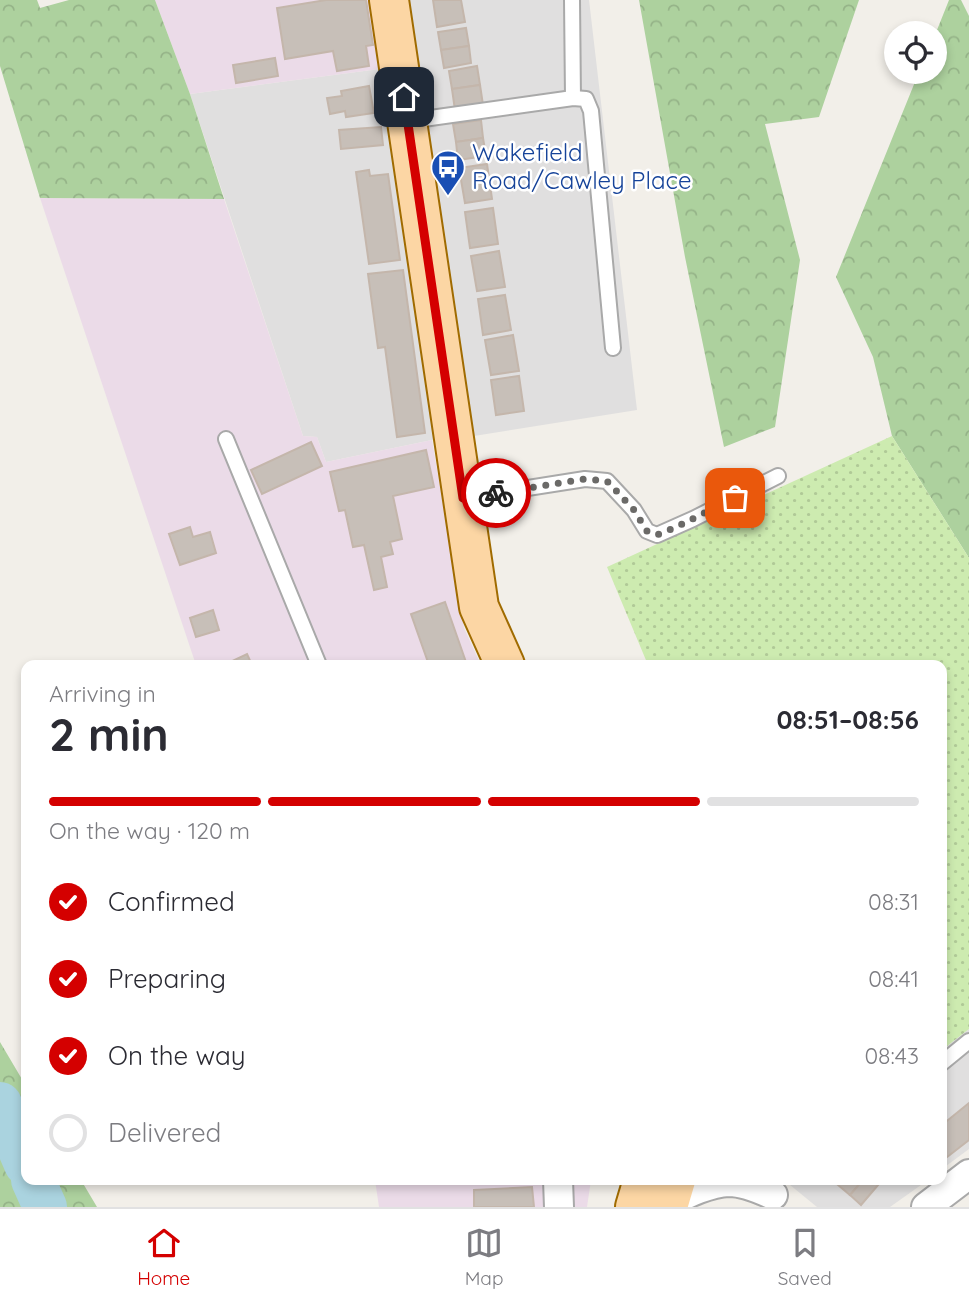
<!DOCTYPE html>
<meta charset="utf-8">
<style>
:root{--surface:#fff;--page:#f7f7f7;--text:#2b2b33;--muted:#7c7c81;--line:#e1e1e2;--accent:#d40000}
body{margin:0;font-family:Quicksand,sans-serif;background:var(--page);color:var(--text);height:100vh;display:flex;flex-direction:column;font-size:26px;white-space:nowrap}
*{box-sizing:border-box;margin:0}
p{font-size:23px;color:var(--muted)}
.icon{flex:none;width:38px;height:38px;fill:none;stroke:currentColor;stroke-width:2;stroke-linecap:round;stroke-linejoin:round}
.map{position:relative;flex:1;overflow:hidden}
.drawer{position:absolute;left:21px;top:660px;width:926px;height:525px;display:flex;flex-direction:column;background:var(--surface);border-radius:14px;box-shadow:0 4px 10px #0003}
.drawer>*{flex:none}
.tools{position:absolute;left:884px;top:21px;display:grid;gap:14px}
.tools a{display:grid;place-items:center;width:63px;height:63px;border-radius:50%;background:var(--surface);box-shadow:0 4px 10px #0003;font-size:35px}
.pin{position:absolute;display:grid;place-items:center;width:60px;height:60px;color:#fff;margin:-30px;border-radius:14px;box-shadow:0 4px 10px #0006}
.courier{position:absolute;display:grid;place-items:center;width:70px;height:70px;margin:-35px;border:5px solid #d40000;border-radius:50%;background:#fff;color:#222;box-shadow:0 2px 9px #0007}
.head em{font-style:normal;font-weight:700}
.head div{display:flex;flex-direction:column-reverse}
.head{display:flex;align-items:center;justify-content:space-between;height:119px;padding:0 28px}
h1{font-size:46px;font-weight:700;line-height:52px}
.bar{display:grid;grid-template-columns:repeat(4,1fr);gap:10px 7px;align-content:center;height:84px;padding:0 28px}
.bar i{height:9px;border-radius:5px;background:var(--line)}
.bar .selected{background:var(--accent)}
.bar p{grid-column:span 4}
ol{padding:0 28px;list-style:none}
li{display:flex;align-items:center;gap:21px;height:77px}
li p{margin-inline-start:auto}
li .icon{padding:7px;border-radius:50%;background:var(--accent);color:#fff;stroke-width:4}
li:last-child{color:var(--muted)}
li i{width:38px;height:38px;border:4px solid var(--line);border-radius:50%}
.dock{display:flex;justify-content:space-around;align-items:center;height:98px;border-top:2px solid var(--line);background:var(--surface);font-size:19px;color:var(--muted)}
.dock a{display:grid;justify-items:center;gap:4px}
.dock .selected{color:var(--accent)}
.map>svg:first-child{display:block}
.residential{fill:#e0dfdf}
.industrial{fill:#ebdbe8}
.forest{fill:url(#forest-crowns)}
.garden{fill:url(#garden-dots)}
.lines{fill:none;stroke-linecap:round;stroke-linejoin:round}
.river{stroke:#aad3df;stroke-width:44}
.building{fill:#c7bfb8;stroke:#c4b6ab;stroke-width:2}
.lane-casing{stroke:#a9a9a9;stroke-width:18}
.street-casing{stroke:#a9a9a9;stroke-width:32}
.primary-casing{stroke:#a06b00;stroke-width:42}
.lane{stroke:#fff;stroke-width:14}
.street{stroke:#fff;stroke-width:28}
.primary{stroke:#fcd6a4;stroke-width:38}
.done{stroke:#6b6a68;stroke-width:7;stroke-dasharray:0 12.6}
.route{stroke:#d40000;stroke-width:9}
.labels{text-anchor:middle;stroke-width:5;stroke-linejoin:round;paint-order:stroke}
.transit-label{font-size:24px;fill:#164399;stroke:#fff;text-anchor:start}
</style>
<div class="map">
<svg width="969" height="1207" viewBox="0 0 969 1207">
<defs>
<pattern id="forest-crowns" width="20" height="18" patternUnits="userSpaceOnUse" patternTransform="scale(1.75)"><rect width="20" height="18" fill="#add19e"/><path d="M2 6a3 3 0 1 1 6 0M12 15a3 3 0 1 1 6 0" fill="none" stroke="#95b388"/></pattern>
<pattern id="garden-dots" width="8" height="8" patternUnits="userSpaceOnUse" patternTransform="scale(1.75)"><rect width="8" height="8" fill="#cdebb0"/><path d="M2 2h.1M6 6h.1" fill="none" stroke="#b0c997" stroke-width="1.8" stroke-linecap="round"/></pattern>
</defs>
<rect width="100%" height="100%" fill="#f2efe9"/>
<g class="residential">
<path d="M 375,0 L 589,0 L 637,410 L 474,436 L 432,440 L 326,462 L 317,437 L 303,436 L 190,94 L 387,68 Z"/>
<path d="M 969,1029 L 969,1149 L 942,1169 L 942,1050 Z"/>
<path d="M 784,1180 L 928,1180 L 890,1207 L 817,1207 Z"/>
</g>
<g class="industrial">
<path d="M 155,0 L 375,0 L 387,68 L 190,94 Z"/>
<path d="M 40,198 L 224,199 L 303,436 L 317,437 L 326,462 L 432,440 L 464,628 L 481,665 L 196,665 Z"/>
<path d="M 375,1180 L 591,1180 L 587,1207 L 379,1207 Z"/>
</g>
<g class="forest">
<path d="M 0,0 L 37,0 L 40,8 L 69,0 L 155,0 L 190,94 L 224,199 L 40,198 L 0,66 Z"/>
<path d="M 639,0 L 859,0 L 819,117 L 765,124 L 800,260 L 775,427 L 724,447 L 685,257 Z"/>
<path d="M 949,0 L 961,0 L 969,16 L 969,558 L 892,436 L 873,357 L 836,277 L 919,72 L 934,72 L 935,35 Z"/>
<path d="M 0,1042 L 26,1086 L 26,1180 L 81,1180 L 97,1207 L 0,1207 Z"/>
</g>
<path class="garden" d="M 892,436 L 969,558 L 969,1029 L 942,1050 L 942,665 L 648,665 L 607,567 Z"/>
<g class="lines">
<g class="river">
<path d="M 0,1104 L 26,1164"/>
<path d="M 33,1180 L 45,1207"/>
</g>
</g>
<g class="building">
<path d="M 326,0 L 366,0 L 373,45 L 366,46 L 369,66 L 337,71 L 333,51 L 285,59 L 277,8 Z"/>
<path d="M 433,0 L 461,0 L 465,22 L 437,27 Z"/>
<path d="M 466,28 L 469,46 L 441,50 L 438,32 Z"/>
<path d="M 469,46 L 471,63 L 444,68 L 441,50 Z"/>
<path d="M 275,58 L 278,76 L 236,83 L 233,65 Z"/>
<path d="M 477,66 L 480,85 L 452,89 L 449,71 Z"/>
<path d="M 480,85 L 483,105 L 455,110 L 452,89 Z"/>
<path d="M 369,86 L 374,113 L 346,117 L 345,111 L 330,114 L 327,98 L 342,96 L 341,91 Z"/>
<path d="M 481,120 L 483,138 L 456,142 L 453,124 Z"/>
<path d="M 381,127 L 383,145 L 341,149 L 339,130 Z"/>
<path d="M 483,138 L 486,156 L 458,160 L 456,142 Z"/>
<path d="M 487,164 L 492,199 L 465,203 L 459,168 Z"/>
<path d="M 369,170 L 370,176 L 388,174 L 400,260 L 369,264 L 356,172 Z"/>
<path d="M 493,208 L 498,244 L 470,248 L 465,212 Z"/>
<path d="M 499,251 L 505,287 L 477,291 L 471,256 Z"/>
<path d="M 403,270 L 425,433 L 397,437 L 385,347 L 378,348 L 368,274 Z"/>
<path d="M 505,295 L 511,330 L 483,335 L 478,299 Z"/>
<path d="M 513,335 L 519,371 L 491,375 L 485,340 Z"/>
<path d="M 519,376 L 524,411 L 496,415 L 491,380 Z"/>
<path d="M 311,442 L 322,466 L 262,494 L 251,470 Z"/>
<path d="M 426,450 L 434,487 L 393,496 L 402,539 L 390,542 L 393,554 L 381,557 L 387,587 L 374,590 L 364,545 L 353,547 L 345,510 L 339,511 L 330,472 Z"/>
<path d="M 190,527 L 193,537 L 210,532 L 216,553 L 180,565 L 169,534 Z"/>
<path d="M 445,602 L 467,665 L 429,665 L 411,614 Z"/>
<path d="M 213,610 L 219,630 L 196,637 L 190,618 Z"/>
<path d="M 247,654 L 252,665 L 224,665 Z"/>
<path d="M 969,1103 L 969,1140 L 942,1161 L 942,1125 Z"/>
<path d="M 843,1180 L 863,1180 L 850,1195 L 838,1185 Z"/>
<path d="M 863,1180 L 872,1180 L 878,1185 L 861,1205 L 850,1195 Z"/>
<path d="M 532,1187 L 534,1207 L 474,1207 L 474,1190 Z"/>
</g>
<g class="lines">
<g class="lane-casing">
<g id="lane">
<path d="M 572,0 L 573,98"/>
<path d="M 409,121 L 573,98 L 586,99 L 591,111 L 613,348"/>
<path d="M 226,439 L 319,665"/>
<path d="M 465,498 L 585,479 L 607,481 L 634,510 L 647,531 L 657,535 L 693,519 L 778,476"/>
<path d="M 942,1063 L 969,1041"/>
</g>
</g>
<g class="street-casing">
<g id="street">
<path d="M 558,1180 L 559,1207"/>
<path d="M 670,1202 C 688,1193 709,1183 729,1182 C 744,1182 760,1189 773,1195"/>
<path d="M 926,1207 L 969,1174"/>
</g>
</g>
<g class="primary-casing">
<g id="primary">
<path d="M 389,0 L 479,607 L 505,665"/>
<path d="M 635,1207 L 643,1180"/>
<path d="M 668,1207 L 676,1180"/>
</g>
</g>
<use href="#lane" class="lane"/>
<use href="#street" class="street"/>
<use href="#primary" class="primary"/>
</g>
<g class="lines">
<path class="done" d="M 496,493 L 585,479 L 607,481 L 634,510 L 647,531 L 657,535 L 674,528 L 735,498"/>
<path class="route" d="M 404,97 L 463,498 L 496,493"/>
</g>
<defs>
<g id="bus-pin" transform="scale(1.75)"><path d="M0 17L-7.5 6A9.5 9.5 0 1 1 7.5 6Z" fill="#1a4fb4" stroke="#fff"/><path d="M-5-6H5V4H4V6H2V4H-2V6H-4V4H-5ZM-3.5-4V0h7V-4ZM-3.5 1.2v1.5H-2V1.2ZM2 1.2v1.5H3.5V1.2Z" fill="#fff"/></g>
</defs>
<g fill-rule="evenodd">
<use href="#bus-pin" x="448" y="167"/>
</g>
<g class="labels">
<g class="transit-label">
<text x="472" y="161">Wakefield<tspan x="472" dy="28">Road/Cawley Place</tspan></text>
</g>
</g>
</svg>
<div class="tools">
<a><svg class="icon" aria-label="locate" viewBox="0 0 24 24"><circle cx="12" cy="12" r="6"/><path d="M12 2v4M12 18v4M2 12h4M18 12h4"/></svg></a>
</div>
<div class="pin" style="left:735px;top:498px;background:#ea580c"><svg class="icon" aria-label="bag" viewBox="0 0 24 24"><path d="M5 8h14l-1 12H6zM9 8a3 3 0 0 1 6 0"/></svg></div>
<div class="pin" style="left:404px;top:97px;background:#1f2937"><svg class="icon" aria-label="home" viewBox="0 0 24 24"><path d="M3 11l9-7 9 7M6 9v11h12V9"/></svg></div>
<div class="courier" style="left:496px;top:493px"><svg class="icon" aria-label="bike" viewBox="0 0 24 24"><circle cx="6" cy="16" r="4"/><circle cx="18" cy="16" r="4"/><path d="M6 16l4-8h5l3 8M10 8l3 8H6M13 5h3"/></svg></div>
<section class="drawer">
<div class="head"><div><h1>2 min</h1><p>Arriving in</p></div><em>08:51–08:56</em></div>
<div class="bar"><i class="selected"></i><i class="selected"></i><i class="selected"></i><i></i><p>On the way · 120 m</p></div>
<ol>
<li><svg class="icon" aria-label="check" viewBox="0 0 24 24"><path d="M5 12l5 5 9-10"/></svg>Confirmed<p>08:31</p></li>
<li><svg class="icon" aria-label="check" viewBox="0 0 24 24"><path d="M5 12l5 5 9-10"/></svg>Preparing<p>08:41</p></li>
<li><svg class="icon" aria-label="check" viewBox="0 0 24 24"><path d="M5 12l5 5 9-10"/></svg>On the way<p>08:43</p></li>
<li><i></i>Delivered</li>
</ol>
</section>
</div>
<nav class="dock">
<a class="selected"><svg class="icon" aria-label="home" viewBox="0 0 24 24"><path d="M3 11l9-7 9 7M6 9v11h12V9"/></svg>Home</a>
<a><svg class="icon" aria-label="map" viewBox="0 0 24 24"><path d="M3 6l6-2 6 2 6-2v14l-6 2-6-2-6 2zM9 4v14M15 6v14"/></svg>Map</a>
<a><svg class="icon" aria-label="saved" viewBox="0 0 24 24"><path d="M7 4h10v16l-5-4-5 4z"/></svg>Saved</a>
</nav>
